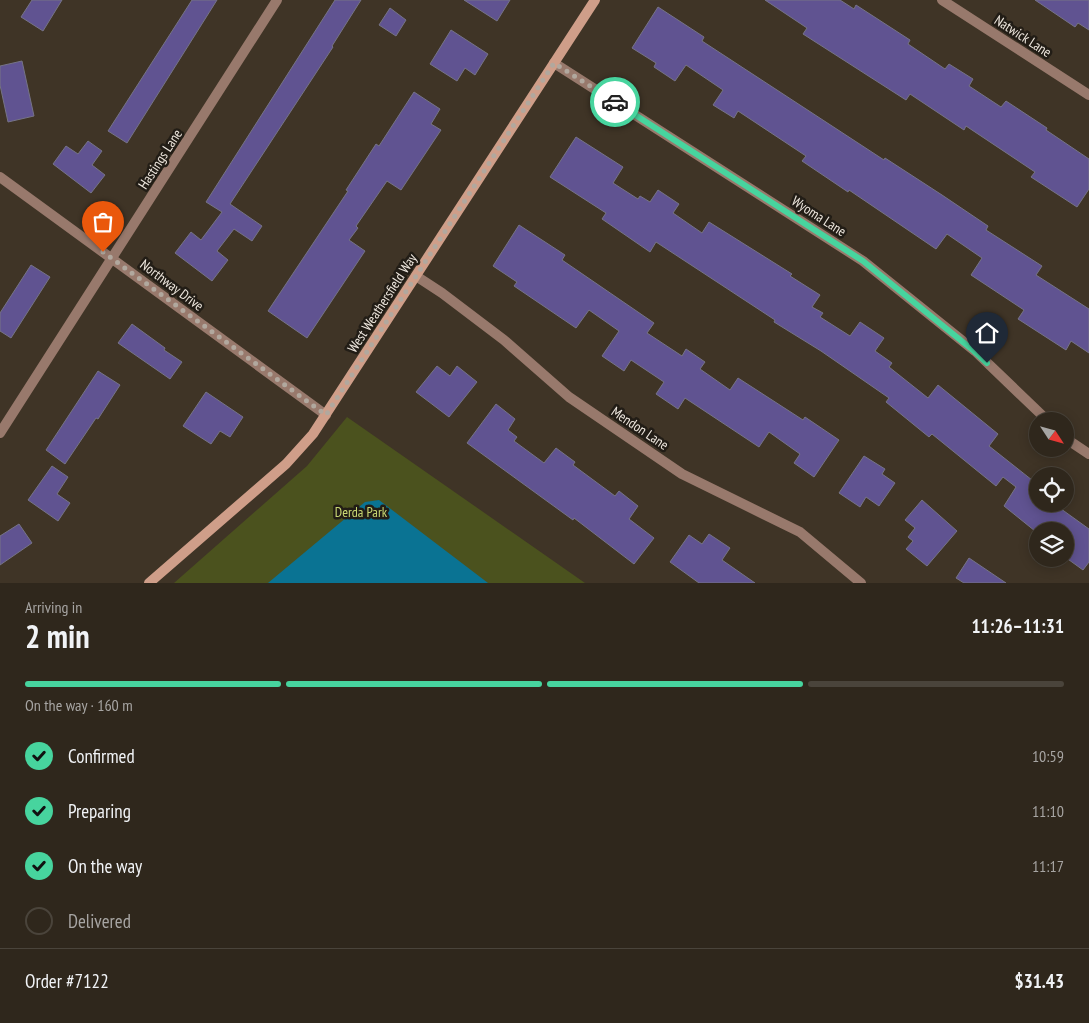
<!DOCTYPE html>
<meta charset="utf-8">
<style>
:root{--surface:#2f271c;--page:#372f25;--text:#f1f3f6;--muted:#a7a5a3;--line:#4a443b;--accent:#47d49e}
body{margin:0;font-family:"PT Sans Narrow",sans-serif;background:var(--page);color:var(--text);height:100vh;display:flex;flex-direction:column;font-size:19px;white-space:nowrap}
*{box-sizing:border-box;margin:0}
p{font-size:16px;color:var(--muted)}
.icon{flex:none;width:28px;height:28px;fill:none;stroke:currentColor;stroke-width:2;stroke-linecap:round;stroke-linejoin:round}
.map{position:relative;height:583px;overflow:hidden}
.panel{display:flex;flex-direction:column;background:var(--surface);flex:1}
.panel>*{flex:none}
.needle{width:32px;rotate:126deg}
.controls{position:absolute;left:1029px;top:412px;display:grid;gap:10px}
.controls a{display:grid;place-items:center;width:45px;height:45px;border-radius:50%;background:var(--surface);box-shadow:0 2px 12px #0003,0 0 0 1px var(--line);font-size:25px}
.pin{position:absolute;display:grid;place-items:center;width:42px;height:42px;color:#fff;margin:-51px -21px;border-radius:50% 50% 50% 0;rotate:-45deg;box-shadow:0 0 5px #0007}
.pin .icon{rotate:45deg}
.courier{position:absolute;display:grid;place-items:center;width:50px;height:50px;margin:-25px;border:4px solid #47d49e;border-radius:50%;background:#fff;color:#222;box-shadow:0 1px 6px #0007}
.head em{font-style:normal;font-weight:700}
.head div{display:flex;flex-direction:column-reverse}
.head{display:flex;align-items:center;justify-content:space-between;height:85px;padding:0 25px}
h1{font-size:32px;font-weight:700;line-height:38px}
.bar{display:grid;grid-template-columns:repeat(4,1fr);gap:8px 5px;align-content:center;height:60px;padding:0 25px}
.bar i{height:6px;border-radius:4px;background:var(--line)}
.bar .active{background:var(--accent)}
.bar p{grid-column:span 4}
.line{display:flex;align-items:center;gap:12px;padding:0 25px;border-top:1px solid var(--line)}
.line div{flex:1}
ol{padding:0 25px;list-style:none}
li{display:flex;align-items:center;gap:15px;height:55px}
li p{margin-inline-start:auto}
li .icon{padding:5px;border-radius:50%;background:var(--accent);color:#111;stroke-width:4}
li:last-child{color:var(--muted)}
li i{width:28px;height:28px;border:2px solid var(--line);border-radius:50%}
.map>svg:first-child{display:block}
.green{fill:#4b521e}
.water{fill:#0a7393}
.building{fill:#605391;stroke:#767486}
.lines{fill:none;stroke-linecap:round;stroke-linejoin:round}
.street{stroke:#98796c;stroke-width:10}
.secondary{stroke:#cf9e89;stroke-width:10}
.done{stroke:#b1a89e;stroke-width:5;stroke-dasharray:0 9}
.route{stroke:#47d49e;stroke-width:6}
.labels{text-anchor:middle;stroke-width:5;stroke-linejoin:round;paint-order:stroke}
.street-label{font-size:14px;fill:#eee7de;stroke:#221d16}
.park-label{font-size:14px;fill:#cad974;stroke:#221d16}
</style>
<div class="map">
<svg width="1089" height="583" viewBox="0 0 1089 583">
<rect width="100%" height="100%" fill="#3f3426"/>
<path class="green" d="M 347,417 L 585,583 L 174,583 L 307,466 Z"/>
<path class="water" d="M 379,500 L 488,583 L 268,583 L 365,502 Z"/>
<g class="building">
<path d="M 32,0 L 62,0 L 43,31 L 21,17 Z"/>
<path d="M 192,0 L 217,0 L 127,143 L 108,131 Z"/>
<path d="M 335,0 L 361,0 L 332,46 L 333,47 L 230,204 L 262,226 L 252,241 L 234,229 L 217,251 L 228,260 L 212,281 L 175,253 L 191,232 L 201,240 L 222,212 L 206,202 Z"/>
<path d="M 464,0 L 510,0 L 497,21 Z"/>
<path d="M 765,0 L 840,0 L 854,9 L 856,5 L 910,40 L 908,44 L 945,69 L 949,64 L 973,79 L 969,86 L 1001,107 L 1006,101 L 1047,128 L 1046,130 L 1089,159 L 1089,189 L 1077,207 L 1031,177 L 1035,172 L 966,126 L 964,130 L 910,94 L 906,100 L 803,34 L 807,28 Z"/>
<path d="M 1035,0 L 1089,0 L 1089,30 L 1078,23 L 1075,27 Z"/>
<path d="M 658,7 L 704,37 L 702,41 L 884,160 L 885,158 L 942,195 L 988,226 L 986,230 L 1042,266 L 1036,275 L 1089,309 L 1089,353 L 1071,341 L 1066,350 L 1018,319 L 1024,310 L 971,275 L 982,258 L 947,234 L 936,249 L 849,190 L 848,192 L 802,161 L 806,156 L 738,111 L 734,118 L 713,105 L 723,90 L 686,65 L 675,81 L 654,67 L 656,63 L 632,48 Z"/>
<path d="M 390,8 L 406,20 L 396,36 L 379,25 Z"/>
<path d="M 451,30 L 488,54 L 475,75 L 465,68 L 457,81 L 430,64 Z"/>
<path d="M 22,61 L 34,116 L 8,122 L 0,85 L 0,66 Z"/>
<path d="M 414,92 L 440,109 L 431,124 L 441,130 L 401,190 L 387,181 L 356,226 L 358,228 L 349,240 L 365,251 L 307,338 L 268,311 L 348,191 L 346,190 L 376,144 L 379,146 Z"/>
<path d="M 576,137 L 623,167 L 613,183 L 638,199 L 640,196 L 650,202 L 658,190 L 679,204 L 673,213 L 702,233 L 709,222 L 792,274 L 790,276 L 820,295 L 812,307 L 823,313 L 820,317 L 850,336 L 860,322 L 884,338 L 875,351 L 892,363 L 889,367 L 928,398 L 938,385 L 998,434 L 989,446 L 1037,484 L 1038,483 L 1038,504 L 1059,504 L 1057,506 L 1089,529 L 1089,562 L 1083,570 L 1065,557 L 1065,531 L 1035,531 L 1004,506 L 1016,487 L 1003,477 L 996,486 L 932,434 L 929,437 L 886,402 L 889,398 L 821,351 L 774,322 L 775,320 L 656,242 L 650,252 L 602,219 L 606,213 L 550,177 Z"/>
<path d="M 88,141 L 102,151 L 92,165 L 105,175 L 91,193 L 53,164 L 66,146 L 78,154 Z"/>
<path d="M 519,225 L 565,255 L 562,260 L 654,323 L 647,333 L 682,356 L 686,349 L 705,362 L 700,369 L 730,390 L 738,378 L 803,420 L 805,417 L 839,440 L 814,477 L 794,463 L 800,454 L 769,432 L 759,447 L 685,398 L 678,409 L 656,394 L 664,382 L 631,360 L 624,371 L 602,356 L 619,331 L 589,310 L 576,328 L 514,286 L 517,282 L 493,266 Z"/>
<path d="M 31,265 L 50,277 L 11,338 L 0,331 L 0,313 Z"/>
<path d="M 132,324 L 165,348 L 164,350 L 182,362 L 170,379 L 118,343 Z"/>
<path d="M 437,366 L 450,376 L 457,366 L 477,382 L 449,417 L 416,392 Z"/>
<path d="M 98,371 L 120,385 L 98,419 L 96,418 L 65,464 L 46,450 Z"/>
<path d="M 206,392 L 243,417 L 230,437 L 220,431 L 211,444 L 183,426 Z"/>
<path d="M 496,404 L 515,419 L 508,430 L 517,437 L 514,441 L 544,463 L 556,448 L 575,462 L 573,465 L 615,496 L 619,491 L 638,506 L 629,519 L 654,538 L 634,564 L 574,518 L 573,520 L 467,443 Z"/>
<path d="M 864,456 L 885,469 L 882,474 L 895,483 L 879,506 L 866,497 L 860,507 L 839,493 Z"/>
<path d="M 52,466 L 68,477 L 57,494 L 70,503 L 58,521 L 28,500 Z"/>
<path d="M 922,500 L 957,531 L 927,566 L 906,549 L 913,541 L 908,537 L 915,528 L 905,520 Z"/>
<path d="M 19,524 L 32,543 L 0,565 L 0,536 Z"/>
<path d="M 709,534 L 730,548 L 722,560 L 755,583 L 699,583 L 670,562 L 689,535 L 702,544 Z"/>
<path d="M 969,558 L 1006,583 L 964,583 L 956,578 Z"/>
</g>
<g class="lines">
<g class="street">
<path d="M 942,0 L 1089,95"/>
<path d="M 554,63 L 863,261 L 975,351 L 1048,421"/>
<path d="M 0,177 L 326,415"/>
<path d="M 416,276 L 442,293 L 504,340 L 569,397 L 682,474 L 800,532 L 861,583"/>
<path d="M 0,433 L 277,0"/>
<path d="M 1065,438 L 1089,454"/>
</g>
<path class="secondary" d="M 149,583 L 286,464 L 313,434 L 595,0"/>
</g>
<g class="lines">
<path class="done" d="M 103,252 L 326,415 L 554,63 L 615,102"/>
<path class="route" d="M 615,102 L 863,261 L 974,351 L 987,363"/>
</g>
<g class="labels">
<g class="street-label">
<text transform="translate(1023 36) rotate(33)" y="5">Natwick Lane</text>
<text transform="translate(160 159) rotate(-57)" y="5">Hastings Lane</text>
<text transform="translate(819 216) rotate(33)" y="5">Wyoma Lane</text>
<text transform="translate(172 285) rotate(37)" y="5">Northway Drive</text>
<text transform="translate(382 303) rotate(-57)" y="5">West Weathersfield Way</text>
<text transform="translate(640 428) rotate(34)" y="5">Mendon Lane</text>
</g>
<g class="park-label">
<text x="361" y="517">Derda Park</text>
</g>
</g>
</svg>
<div class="controls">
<a><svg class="needle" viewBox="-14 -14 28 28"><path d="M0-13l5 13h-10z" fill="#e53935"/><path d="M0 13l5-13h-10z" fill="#a7a5a3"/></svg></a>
<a><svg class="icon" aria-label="locate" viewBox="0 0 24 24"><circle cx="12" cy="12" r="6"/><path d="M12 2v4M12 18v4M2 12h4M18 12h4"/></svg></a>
<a><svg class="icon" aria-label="layers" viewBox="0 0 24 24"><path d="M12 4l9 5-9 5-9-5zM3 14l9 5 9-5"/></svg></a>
</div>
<div class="pin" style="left:103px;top:252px;background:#ea580c"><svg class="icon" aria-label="bag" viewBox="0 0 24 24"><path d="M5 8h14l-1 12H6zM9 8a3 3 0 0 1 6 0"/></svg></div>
<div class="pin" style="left:987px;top:363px;background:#1f2937"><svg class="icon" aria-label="home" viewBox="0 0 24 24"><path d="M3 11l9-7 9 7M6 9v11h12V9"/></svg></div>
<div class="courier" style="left:615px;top:102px"><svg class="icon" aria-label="car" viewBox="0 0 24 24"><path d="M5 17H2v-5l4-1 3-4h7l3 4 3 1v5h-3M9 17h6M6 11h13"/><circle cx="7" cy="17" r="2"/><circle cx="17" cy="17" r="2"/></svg></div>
</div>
<section class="panel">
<div class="head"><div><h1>2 min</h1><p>Arriving in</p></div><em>11:26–11:31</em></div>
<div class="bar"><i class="active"></i><i class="active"></i><i class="active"></i><i></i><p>On the way · 160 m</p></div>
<ol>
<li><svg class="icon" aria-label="check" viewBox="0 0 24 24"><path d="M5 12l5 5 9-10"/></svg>Confirmed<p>10:59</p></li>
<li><svg class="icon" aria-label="check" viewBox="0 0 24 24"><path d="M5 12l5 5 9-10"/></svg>Preparing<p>11:10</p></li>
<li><svg class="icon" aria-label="check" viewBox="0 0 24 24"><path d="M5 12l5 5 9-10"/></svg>On the way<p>11:17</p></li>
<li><i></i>Delivered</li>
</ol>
<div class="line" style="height:65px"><div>Order #7122</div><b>$31.43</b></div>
</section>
